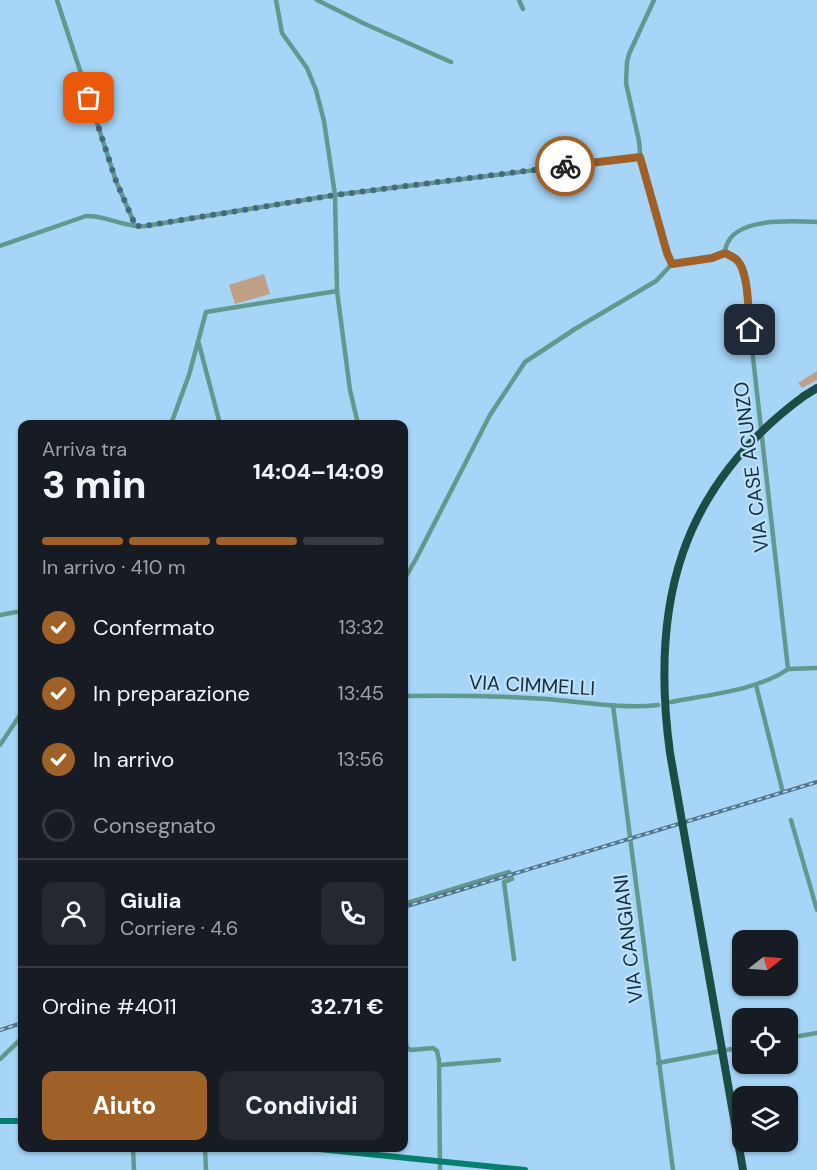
<!DOCTYPE html>
<html lang="it">
<meta charset="utf-8">
<style>
:root{--surface:#171b24;--page:#242831;--text:#f1f3f6;--muted:#9ea1a6;--line:#363941;--accent:#a06128}
body{margin:0;font-family:"DM Sans",sans-serif;background:var(--page);color:var(--text);height:100vh;display:flex;flex-direction:column;font-size:22px;white-space:nowrap}
*{box-sizing:border-box;margin:0}
p{font-size:20px;color:var(--muted)}
.icon{flex:none;width:33px;height:33px;fill:none;stroke:currentColor;stroke-width:2;stroke-linecap:round;stroke-linejoin:round}
.map{position:relative;flex:1;overflow:hidden}
.drawer{position:absolute;left:18px;top:420px;width:390px;height:732px;display:flex;flex-direction:column;background:var(--surface);border-radius:12px;box-shadow:0 2px 4px #0004}
.drawer>*{flex:none}
.needle{width:39px;rotate:73deg}
.tools{position:absolute;left:732px;top:930px;display:grid;gap:12px}
.tools a{display:grid;place-items:center;width:66px;height:66px;border-radius:12px;background:var(--surface);box-shadow:0 2px 4px #0004;font-size:30px}
.pin{position:absolute;display:grid;place-items:center;width:51px;height:51px;color:#fff;margin:-26px;border-radius:12px;box-shadow:0 3px 9px #0006}
.courier{position:absolute;display:grid;place-items:center;width:60px;height:60px;margin:-30px;border:4px solid #a06128;border-radius:50%;background:#fff;color:#222;box-shadow:0 2px 8px #0007}
.head em{font-style:normal;font-weight:800}
.head div{display:flex;flex-direction:column-reverse}
.head{display:flex;align-items:center;justify-content:space-between;height:102px;padding:0 24px}
h1{font-size:39px;font-weight:800;line-height:45px}
.bar{display:grid;grid-template-columns:repeat(4,1fr);gap:9px 6px;align-content:center;height:72px;padding:0 24px}
.bar i{height:8px;border-radius:4px;background:var(--line)}
.bar .on{background:var(--accent)}
.bar p{grid-column:span 4}
.line{display:flex;align-items:center;gap:15px;padding:0 24px;border-top:2px solid var(--line)}
.line div{flex:1}
.round{display:grid;place-items:center;flex:none;width:63px;height:63px;border-radius:12px;background:var(--page)}
ol{padding:0 24px;list-style:none}
li{display:flex;align-items:center;gap:18px;height:66px}
li p{margin-inline-start:auto}
li .icon{padding:6px;border-radius:50%;background:var(--accent);color:#fff;stroke-width:4}
li:last-child{color:var(--muted)}
li i{width:33px;height:33px;border:3px solid var(--line);border-radius:50%}
.primary-button{display:flex;gap:12px;margin-top:auto;padding:12px 24px}
.primary-button a{flex:1;height:69px;border-radius:12px;background:var(--accent);color:#fff;font-size:24px;font-weight:800;line-height:69px;text-align:center}
.primary-button a+a{background:var(--page);color:var(--text)}
.map>svg:first-child{display:block}
.green{fill:#c09f86}
.lines{fill:none;stroke-linecap:round;stroke-linejoin:round}
.street{stroke:#60998d;stroke-width:4.5}
.secondary{stroke:#067e6e;stroke-width:6}
.highway{stroke:#1a4d44;stroke-width:8}
.rail-casing{stroke:#53758d;stroke-width:4}
.rail{stroke:#bde1fa;stroke-width:1.5;stroke-dasharray:4.5;stroke-linecap:butt}
.highway-bridge{stroke:#1a4d44;stroke-width:8}
.done{stroke:#47687e;stroke-width:6;stroke-dasharray:0 10.8}
.route{stroke:#a06128;stroke-width:8}
.labels{text-anchor:middle;stroke-width:4.5;stroke-linejoin:round;paint-order:stroke}
.street-label{font-size:20px;fill:#142d3d;stroke:#bde1fa}
</style>
<div class="map">
<svg width="817" height="1170" viewBox="0 0 817 1170">
<rect width="100%" height="100%" fill="#a6d5f7"/>
<g class="green">
<path d="M 264,274 L 270,294 L 235,304 L 229,285 Z"/>
<path d="M 817,371 L 817,380 L 802,388 L 798,383 Z"/>
</g>
<g class="lines">
<g class="street">
<path d="M 57,0 L 116,181 L 133,220 L 134,226"/>
<path d="M 276,0 L 282,33 L 307,68 L 316,90 L 324,121 L 335,195 L 337,291 L 350,390 L 358,424"/>
<path d="M 317,0 L 365,24 L 451,62"/>
<path d="M 519,0 L 523,9"/>
<path d="M 654,0 L 629,54 L 627,62 L 626,83 L 639,141 L 641,164 L 672,264"/>
<path d="M 0,246 L 86,216 C 106,215 125,228 145,226 L 335,195 L 640,157"/>
<path d="M 725,253 C 727,216 791,221 817,222"/>
<path d="M 672,264 L 712,258 L 725,253 C 740,259 742,270 745,286 L 788,669"/>
<path d="M 199,344 L 220,424"/>
<path d="M 171,424 L 189,375 L 206,312 L 337,291"/>
<path d="M 404,580 L 416,559 L 490,415 L 525,362 L 575,329 L 656,281 L 672,264"/>
<path d="M 0,615 L 22,611"/>
<path d="M 788,669 L 817,668"/>
<path d="M 756,685 L 782,789"/>
<path d="M 404,696 C 452,695 499,696 547,699 C 584,702 622,709 658,705"/>
<path d="M 671,702 C 707,695 759,690 788,669"/>
<path d="M 613,705 L 673,1170"/>
<path d="M 0,745 L 22,712"/>
<path d="M 791,820 L 817,910"/>
<path d="M 404,904 L 509,872 L 512,879 L 504,882 L 514,959"/>
<path d="M 404,1035 L 407,1048 L 411,1050 L 433,1048 L 437,1051 L 439,1060 L 440,1170"/>
<path d="M 788,1038 L 817,1033"/>
<path d="M 0,1059 L 22,1038"/>
<path d="M 658,1063 L 742,1047"/>
<path d="M 440,1065 L 499,1060"/>
<path d="M 133,1148 L 134,1170"/>
<path d="M 205,1148 L 206,1170"/>
</g>
<g class="secondary">
<path d="M 0,1121 L 22,1121"/>
<path d="M 309,1148 L 525,1170"/>
</g>
<path class="highway" d="M 804,396 L 817,388"/>
<g class="rail-casing">
<g id="rail">
<path d="M 404,907 L 817,782"/>
<path d="M 0,1030 L 22,1023"/>
</g>
</g>
<use href="#rail" class="rail"/>
<path class="highway-bridge" d="M 743,1170 L 670,753 C 650,605 679,488 804,396"/>
</g>
<g class="lines">
<path class="done" d="M 89,98 L 116,181 L 133,220 L 134,226 L 145,226 L 335,195 L 565,166"/>
<path class="route" d="M 565,166 L 640,157 L 667,253 L 672,264 L 712,258 L 725,253 C 731,256 737,258 740,264 C 749,280 748,312 750,330"/>
</g>
<g class="labels">
<g class="street-label">
<text transform="translate(751 467) rotate(-97)" y="7">VIA CASE ACUNZO</text>
<text transform="translate(532 685) rotate(3)" y="7">VIA CIMMELLI</text>
<text transform="translate(628 939) rotate(-97)" y="7">VIA CANGIANI</text>
</g>
</g>
</svg>
<div class="tools">
<a><svg class="needle" viewBox="-14 -14 28 28"><path d="M0-13l5 13h-10z" fill="#e53935"/><path d="M0 13l5-13h-10z" fill="#9ea1a6"/></svg></a>
<a><svg class="icon" aria-label="locate" viewBox="0 0 24 24"><circle cx="12" cy="12" r="6"/><path d="M12 2v4M12 18v4M2 12h4M18 12h4"/></svg></a>
<a><svg class="icon" aria-label="layers" viewBox="0 0 24 24"><path d="M12 4l9 5-9 5-9-5zM3 14l9 5 9-5"/></svg></a>
</div>
<div class="pin" style="left:89px;top:98px;background:#ea580c"><svg class="icon" aria-label="bag" viewBox="0 0 24 24"><path d="M5 8h14l-1 12H6zM9 8a3 3 0 0 1 6 0"/></svg></div>
<div class="pin" style="left:750px;top:330px;background:#1f2937"><svg class="icon" aria-label="home" viewBox="0 0 24 24"><path d="M3 11l9-7 9 7M6 9v11h12V9"/></svg></div>
<div class="courier" style="left:565px;top:166px"><svg class="icon" aria-label="bike" viewBox="0 0 24 24"><circle cx="6" cy="16" r="4"/><circle cx="18" cy="16" r="4"/><path d="M6 16l4-8h5l3 8M10 8l3 8H6M13 5h3"/></svg></div>
<section class="drawer">
<div class="head"><div><h1>3 min</h1><p>Arriva tra</p></div><em>14:04–14:09</em></div>
<div class="bar"><i class="on"></i><i class="on"></i><i class="on"></i><i></i><p>In arrivo · 410 m</p></div>
<ol>
<li><svg class="icon" aria-label="check" viewBox="0 0 24 24"><path d="M5 12l5 5 9-10"/></svg>Confermato<p>13:32</p></li>
<li><svg class="icon" aria-label="check" viewBox="0 0 24 24"><path d="M5 12l5 5 9-10"/></svg>In preparazione<p>13:45</p></li>
<li><svg class="icon" aria-label="check" viewBox="0 0 24 24"><path d="M5 12l5 5 9-10"/></svg>In arrivo<p>13:56</p></li>
<li><i></i>Consegnato</li>
</ol>
<div class="line" style="height:108px"><a class="round"><svg class="icon" aria-label="person" viewBox="0 0 24 24"><circle cx="12" cy="8" r="4"/><path d="M4 21q1-7 8-7t8 7"/></svg></a><div><b>Giulia</b><p>Corriere · 4.6</p></div><a class="round"><svg class="icon" aria-label="phone" viewBox="0 0 24 24"><path d="M5 4h4l2 5-3 2q2 4 5 5l2-3 5 2v4C11 20 4 13 5 4z"/></svg></a></div>
<div class="line" style="height:78px"><div>Ordine #4011</div><b>32.71 €</b></div>
<div class="primary-button"><a>Aiuto</a><a>Condividi</a></div>
</section>
</div>
